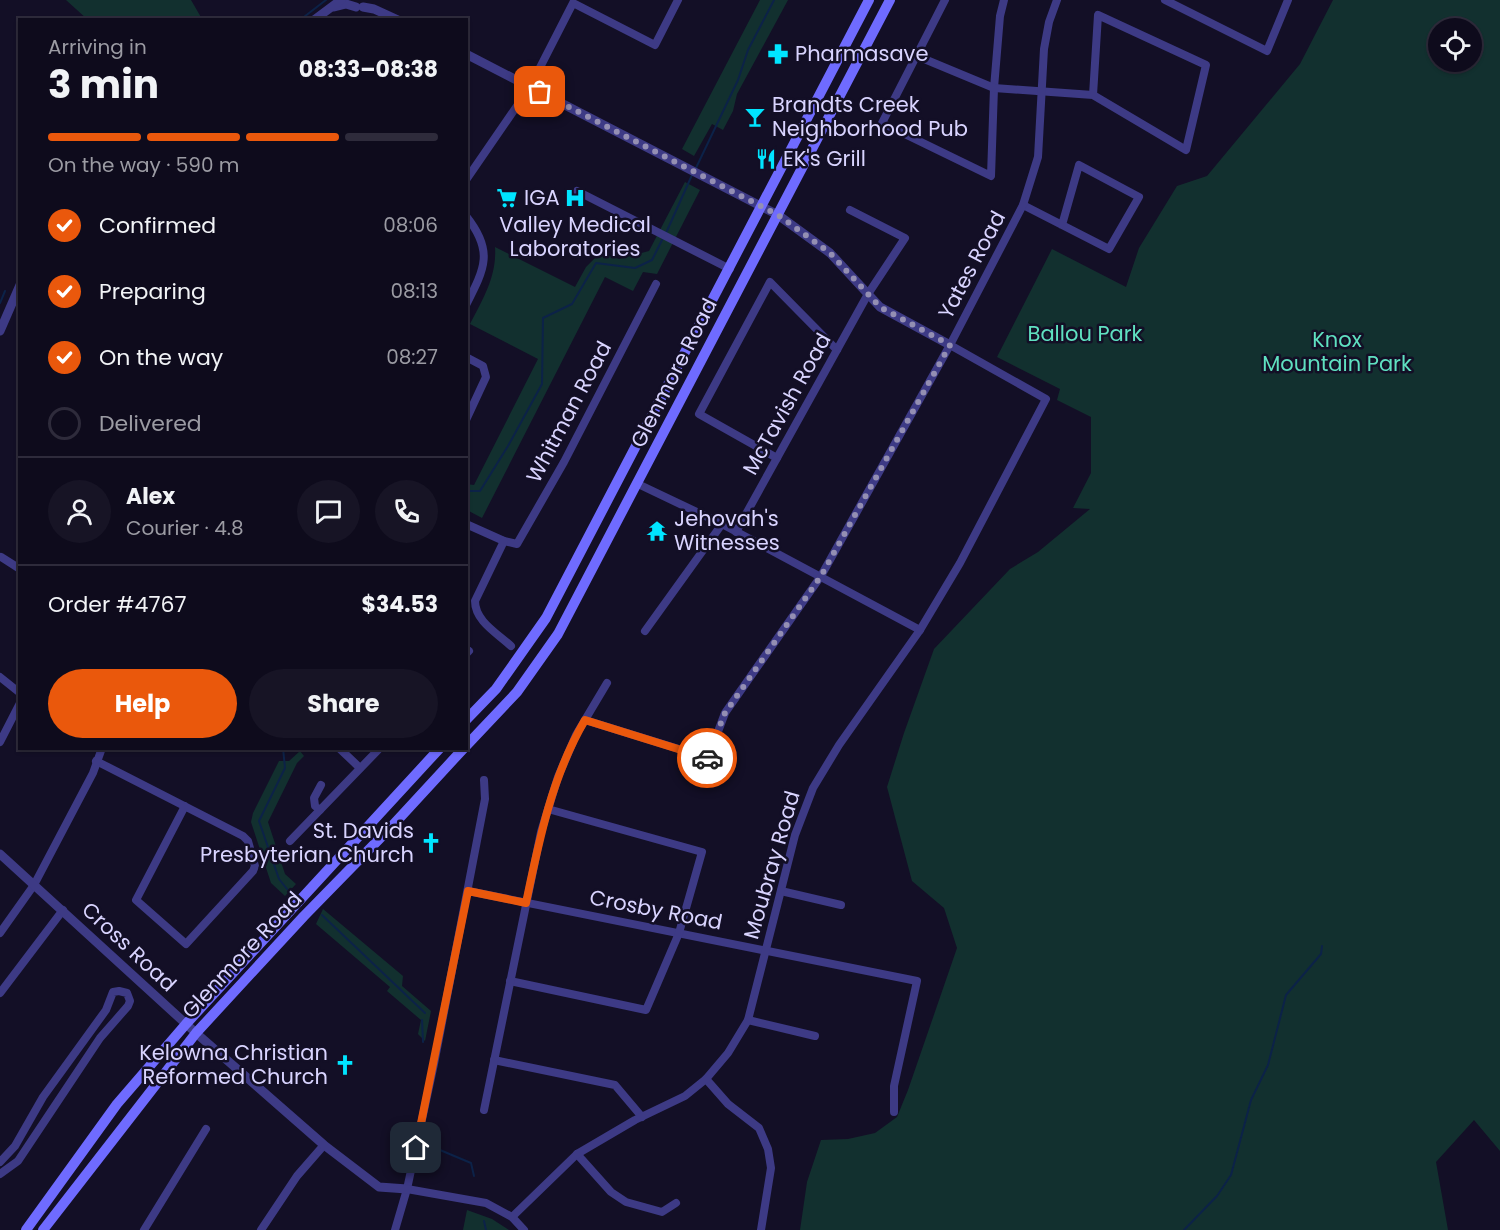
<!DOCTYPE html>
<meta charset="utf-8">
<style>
:root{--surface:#0e0b1c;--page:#171425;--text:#f1f3f6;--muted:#9b9ba3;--line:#2e2b3b;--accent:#ea580c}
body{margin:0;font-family:Poppins,sans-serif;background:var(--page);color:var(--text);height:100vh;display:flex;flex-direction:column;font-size:22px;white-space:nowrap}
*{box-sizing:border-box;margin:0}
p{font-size:20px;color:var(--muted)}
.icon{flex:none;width:33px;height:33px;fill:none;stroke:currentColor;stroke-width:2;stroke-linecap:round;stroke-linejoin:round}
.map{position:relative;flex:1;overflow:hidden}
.sheet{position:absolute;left:18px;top:18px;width:450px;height:732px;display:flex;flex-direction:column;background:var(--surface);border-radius:0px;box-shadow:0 2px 4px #0004,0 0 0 2px var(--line)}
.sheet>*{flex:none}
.controls{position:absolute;left:1428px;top:18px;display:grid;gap:12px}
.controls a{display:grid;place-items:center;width:54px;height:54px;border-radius:50%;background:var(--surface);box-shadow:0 2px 4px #0004,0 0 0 2px var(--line);font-size:30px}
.pin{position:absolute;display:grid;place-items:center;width:51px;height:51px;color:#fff;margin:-26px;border-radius:12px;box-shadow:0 3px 9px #0006}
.courier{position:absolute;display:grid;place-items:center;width:60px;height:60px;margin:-30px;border:4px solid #ea580c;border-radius:50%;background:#fff;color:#222;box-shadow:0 2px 8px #0007}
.summary em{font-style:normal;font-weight:700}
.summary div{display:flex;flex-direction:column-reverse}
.summary{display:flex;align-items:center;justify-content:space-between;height:102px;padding:0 30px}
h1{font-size:39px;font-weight:700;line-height:45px}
.bar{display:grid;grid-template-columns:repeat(4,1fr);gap:9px 6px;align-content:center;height:72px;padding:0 30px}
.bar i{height:8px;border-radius:4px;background:var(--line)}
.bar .current{background:var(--accent)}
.bar p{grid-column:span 4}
.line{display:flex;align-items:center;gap:15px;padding:0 30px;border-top:2px solid var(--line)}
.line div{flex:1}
.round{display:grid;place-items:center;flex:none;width:63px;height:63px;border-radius:32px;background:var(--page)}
ol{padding:0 30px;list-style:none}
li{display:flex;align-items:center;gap:18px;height:66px}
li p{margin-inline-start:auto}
li .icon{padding:6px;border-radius:50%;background:var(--accent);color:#fff;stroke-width:4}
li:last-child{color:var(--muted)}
li i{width:33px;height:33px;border:3px solid var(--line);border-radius:50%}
.cta{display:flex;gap:12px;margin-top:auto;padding:12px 30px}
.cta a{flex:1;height:69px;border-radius:36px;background:var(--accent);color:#fff;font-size:24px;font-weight:700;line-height:69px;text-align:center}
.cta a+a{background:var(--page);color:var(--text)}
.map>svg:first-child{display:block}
.green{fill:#12302f;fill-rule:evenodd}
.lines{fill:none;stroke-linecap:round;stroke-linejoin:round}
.stream{stroke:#0c2248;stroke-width:2}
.minor{stroke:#3d3a85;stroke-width:8}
.tertiary{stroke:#3d3a85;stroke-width:9}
.secondary{stroke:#6f6bff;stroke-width:10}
.done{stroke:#948fb3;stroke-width:6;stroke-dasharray:0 10.8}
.route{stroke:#ea580c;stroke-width:8}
.labels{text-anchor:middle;stroke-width:5;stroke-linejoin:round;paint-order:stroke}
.poi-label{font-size:21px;fill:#d9d4ff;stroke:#130f26;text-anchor:start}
.street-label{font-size:21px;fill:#d9d4ff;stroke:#130f26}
.park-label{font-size:21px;fill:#5fe0c0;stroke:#130f26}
</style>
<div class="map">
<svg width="1500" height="1230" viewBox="0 0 1500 1230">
<rect width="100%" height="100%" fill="#130f26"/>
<g class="green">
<path d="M 66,0 L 191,0 L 202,19 L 87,19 Z"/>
<path d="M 760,0 L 788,0 L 737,94 L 733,111 L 723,130 L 712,124 L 694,156 L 682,149 Z"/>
<path d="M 1333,0 L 1500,0 L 1500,1151 L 1474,1120 L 1436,1162 L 1448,1230 L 800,1230 L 807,1182 L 821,1140 L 848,1139 L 875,1133 L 897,1117 L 908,1090 L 957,948 L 944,908 L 912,881 L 887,787 L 904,733 L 934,649 L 1010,569 L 1038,552 L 1090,509 L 1073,508 L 1091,473 L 1091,417 L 1057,400 L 1060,389 L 997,357 L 1052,249 L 1126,287 L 1139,248 L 1177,186 L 1207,176 L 1300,64 ZM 1438,28 L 1472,28 L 1472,62 L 1438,62 Z"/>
<path d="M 685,182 L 700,190 L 657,274 L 643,272 L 633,291 L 605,277 L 482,518 L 467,510 L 466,484 L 474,485 L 538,359 L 470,324 C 483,299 497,276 495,247 L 575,287 L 586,267 L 596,257 L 607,255 L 619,259 L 649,251 Z"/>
<path d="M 300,751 L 304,756 L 297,763 L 268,822 L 285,874 L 296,884 L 285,896 L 271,883 L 251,822 L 253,813 L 279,761 L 289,761 Z"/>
<path d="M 323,909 L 403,976 L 402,986 L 431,1011 L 425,1041 L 418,1034 L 421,1020 L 387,991 L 390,987 L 316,924 Z"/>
<path d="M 467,1210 L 492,1219 L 509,1230 L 463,1230 Z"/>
</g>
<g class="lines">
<g class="stream">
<path d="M 300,20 L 326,0"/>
<path d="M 695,170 L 738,80 L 748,50 L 774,0"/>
<path d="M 666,233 L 692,175"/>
<path d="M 0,303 L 5,291"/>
<path d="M 466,491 L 480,491 L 508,446 L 542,384 L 543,318 L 572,304 L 596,263 L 635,268 L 652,260 L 663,238"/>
<path d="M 283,748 L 285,768 L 259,821 L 279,879 L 287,889"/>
<path d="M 322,915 L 425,1013"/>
<path d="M 422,1020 L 423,1042"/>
<path d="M 428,1145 L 471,1163 L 474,1176"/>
<path d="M 484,1221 L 486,1230"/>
<path d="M 1184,1230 L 1217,1196 L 1231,1175 L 1251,1100 L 1268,1065 L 1286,995 L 1321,954 L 1322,946"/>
</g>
<g class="minor">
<path d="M 945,0 L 882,123 L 991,176 L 994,88 L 1000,16 L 1004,0"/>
<path d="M 1165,0 L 1267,51 L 1288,0"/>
<path d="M 917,56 L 994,88 L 1093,95 L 1186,150 L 1206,65 L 1098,15 L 1093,95"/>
<path d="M 466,180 L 530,87 L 573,3 L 655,45 L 678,0"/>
<path d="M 577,191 L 730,269"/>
<path d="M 1023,205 L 1109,249 L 1139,197 L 1079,165 L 1062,225"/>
<path d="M 466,216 C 494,251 485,268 466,305"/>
<path d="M 466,357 L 483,366 L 486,377 L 466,420"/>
<path d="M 777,458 L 699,414 L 770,282 L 837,350"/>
<path d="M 638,484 L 722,524 L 920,630"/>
<path d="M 466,524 L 504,541 L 517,544 L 564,462 L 656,284"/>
<path d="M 736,532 L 868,294 L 905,238 L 850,210"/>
<path d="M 504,541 L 475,601 C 475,621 497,633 511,646"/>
<path d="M 1,557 L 20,569"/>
<path d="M 645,631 L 722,524"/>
<path d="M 466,654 L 469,651"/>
<path d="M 0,677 L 20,693"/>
<path d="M 585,720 L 708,758 L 725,713 L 821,576 L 950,345 L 1023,205 L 1038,157 L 1044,49 L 1049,22 L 1057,0"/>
<path d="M 0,742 L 20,703"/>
<path d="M 339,748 L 360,768"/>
<path d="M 96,761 L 104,765 L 243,836 L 248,841 L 255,866 L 253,871 L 186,944 L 136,900 L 185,806"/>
<path d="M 320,810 L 315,806 L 314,798 L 321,785"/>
<path d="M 290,841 L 378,750"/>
<path d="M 468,891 L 917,981 L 894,1086 L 894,1112"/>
<path d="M 781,891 L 841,905"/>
<path d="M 0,933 L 34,885 L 93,773 L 102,748"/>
<path d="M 510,981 L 646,1010 L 679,933 L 702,852 L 548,809"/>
<path d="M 0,993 L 63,910"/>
<path d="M 748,1020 L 815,1036"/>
<path d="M 494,1060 L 615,1085 L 642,1117"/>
<path d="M 706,1079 L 728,1104 L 759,1128 L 768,1149 L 771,1168 L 761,1230"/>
<path d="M 484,1110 L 541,832 L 558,777 L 576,735 L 607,683"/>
<path d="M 577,1154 L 611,1192 L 626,1202 L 662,1212 L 676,1203"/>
<path d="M 0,1162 L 15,1146 L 43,1097 L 106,1010 L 113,992 L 119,991 L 127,993 L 130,1001 L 128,1006 L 100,1038 L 18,1161 L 0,1174"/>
<path d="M 407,1189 L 486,1203 L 512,1217 L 524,1230"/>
<path d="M 512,1217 L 577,1154 L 635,1120 L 685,1096 L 706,1079 L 728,1053 L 748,1020 L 795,835 L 813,788 L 839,745 L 920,630 L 960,563 L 1046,399 L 950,345"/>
<path d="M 144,1230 L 206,1129"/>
<path d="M 261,1230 L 297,1176 L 324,1145"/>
<path d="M 395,1230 L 407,1189 L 434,1064 L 485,799 L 484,780"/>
</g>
<g class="tertiary">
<path d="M 334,7 L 346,4 L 356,7"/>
<path d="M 363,7 L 374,9 L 398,20"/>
<path d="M 314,20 L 341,0"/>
<path d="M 466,54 L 778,215 L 830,253 L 880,307 L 950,345"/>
<path d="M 0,331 L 20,285"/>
<path d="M 0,854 L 196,1033 L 324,1145 L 379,1187 L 407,1189"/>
</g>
<g class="secondary">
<path d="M 466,720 L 496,689 L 546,618 L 869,0"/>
<path d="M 466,746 L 517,692 L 558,634 L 890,0"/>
<path d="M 26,1230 L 117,1104 L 186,1024 L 440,748"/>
<path d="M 43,1230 L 196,1033 L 304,916 L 393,825 L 464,748"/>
</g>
</g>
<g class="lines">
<path class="done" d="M 540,92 L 778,215 L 830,253 L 880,307 L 950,345 L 821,576 L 725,713 L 707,758"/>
<path class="route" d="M 416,1148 L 468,891 L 526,903 C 539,840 552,776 585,720 L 707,758"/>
</g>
<defs>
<g id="pharmacy-bare" transform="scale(1.62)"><path d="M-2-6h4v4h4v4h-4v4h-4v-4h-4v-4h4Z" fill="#00e5ff" stroke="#130f26" stroke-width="2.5" paint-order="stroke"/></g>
<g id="bar-bare" transform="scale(1.62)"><path d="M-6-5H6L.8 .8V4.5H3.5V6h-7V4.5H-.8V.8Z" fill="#00e5ff" stroke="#130f26" stroke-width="2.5" paint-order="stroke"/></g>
<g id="restaurant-bare" transform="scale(1.62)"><path d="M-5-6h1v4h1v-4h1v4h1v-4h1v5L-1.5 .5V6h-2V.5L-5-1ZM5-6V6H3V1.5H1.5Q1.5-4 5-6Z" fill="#00e5ff" stroke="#130f26" stroke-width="2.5" paint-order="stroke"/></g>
<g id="supermarket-bare" transform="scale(1.62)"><path d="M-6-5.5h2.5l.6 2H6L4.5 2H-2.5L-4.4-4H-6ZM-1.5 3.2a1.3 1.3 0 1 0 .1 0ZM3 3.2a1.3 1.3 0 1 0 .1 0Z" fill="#00e5ff" stroke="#130f26" stroke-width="2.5" paint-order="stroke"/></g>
<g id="hospital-bare" transform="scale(1.62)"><path d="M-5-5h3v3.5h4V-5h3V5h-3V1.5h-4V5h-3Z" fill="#00e5ff" stroke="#130f26" stroke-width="2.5" paint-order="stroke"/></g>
<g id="temple-bare" transform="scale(1.62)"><path d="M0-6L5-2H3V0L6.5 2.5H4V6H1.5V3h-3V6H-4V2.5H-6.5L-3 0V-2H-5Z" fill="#00e5ff" stroke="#130f26" stroke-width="2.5" paint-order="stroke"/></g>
<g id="church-bare" transform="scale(1.62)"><path d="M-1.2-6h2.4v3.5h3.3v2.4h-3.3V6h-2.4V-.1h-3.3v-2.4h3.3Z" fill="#00e5ff" stroke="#130f26" stroke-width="2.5" paint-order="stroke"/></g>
</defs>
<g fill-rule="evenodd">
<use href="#pharmacy-bare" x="778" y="54"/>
<use href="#bar-bare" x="755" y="117"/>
<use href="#restaurant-bare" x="766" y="159"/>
<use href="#supermarket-bare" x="507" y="198"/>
<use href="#hospital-bare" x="575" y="198"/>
<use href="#temple-bare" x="657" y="531"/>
<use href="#church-bare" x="431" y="843"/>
<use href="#church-bare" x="345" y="1065"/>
</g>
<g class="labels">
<g class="poi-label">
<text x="795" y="61">Pharmasave</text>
<text x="772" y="112">Brandts Creek<tspan x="772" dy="24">Neighborhood Pub</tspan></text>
<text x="783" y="166">EK's Grill</text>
<text x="524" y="205">IGA</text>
<text x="575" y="232" text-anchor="middle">Valley Medical<tspan x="575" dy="24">Laboratories</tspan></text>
<text x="674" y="526">Jehovah's<tspan x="674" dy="24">Witnesses</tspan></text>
<text x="414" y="838" text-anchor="end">St. Davids<tspan x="414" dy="24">Presbyterian Church</tspan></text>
<text x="328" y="1060" text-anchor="end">Kelowna Christian<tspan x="328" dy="24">Reformed Church</tspan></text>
</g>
<g class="street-label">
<text transform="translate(972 265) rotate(-62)" y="7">Yates Road</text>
<text transform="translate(674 373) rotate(-63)" y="7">Glenmore Road</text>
<text transform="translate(787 404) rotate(-61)" y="7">McTavish Road</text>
<text transform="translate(569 412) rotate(-62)" y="7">Whitman Road</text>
<text transform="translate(772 865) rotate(-74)" y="7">Moubray Road</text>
<text transform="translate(656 910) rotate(11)" y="7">Crosby Road</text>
<text transform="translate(129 947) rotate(43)" y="7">Cross Road</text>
<text transform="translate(242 955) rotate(-47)" y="7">Glenmore Road</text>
</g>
<g class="park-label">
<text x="1085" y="341">Ballou Park</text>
<text x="1337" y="347">Knox<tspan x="1337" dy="24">Mountain Park</tspan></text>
</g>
</g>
</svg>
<div class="controls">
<a><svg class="icon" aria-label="locate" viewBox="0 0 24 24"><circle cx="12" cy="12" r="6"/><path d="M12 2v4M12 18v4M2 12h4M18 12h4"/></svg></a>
</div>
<div class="pin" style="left:540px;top:92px;background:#ea580c"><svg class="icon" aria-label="bag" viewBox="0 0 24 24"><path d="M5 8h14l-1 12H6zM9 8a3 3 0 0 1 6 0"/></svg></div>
<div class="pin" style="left:416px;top:1148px;background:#1f2937"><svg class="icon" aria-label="home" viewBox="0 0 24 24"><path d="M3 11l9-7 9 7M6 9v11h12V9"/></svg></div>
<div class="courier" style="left:707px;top:758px"><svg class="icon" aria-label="car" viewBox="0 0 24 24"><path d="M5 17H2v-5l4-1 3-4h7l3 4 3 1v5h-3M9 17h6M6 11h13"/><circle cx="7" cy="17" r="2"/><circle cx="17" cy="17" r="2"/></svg></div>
<section class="sheet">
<div class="summary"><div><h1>3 min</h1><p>Arriving in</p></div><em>08:33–08:38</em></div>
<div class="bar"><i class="current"></i><i class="current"></i><i class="current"></i><i></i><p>On the way · 590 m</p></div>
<ol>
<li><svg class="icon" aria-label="check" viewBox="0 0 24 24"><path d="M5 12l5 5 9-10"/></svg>Confirmed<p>08:06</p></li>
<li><svg class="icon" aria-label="check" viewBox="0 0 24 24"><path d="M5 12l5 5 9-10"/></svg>Preparing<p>08:13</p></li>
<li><svg class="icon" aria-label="check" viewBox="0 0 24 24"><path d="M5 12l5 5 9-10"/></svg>On the way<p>08:27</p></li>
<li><i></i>Delivered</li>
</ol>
<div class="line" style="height:108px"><a class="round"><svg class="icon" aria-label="person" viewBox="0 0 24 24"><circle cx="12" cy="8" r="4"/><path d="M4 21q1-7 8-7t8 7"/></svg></a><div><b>Alex</b><p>Courier · 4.8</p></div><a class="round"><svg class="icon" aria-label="chat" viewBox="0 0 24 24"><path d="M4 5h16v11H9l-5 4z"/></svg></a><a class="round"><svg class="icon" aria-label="phone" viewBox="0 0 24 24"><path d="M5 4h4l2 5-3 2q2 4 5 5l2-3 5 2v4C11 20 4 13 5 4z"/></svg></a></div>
<div class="line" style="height:78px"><div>Order #4767</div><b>$34.53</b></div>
<div class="cta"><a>Help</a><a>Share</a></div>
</section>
</div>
